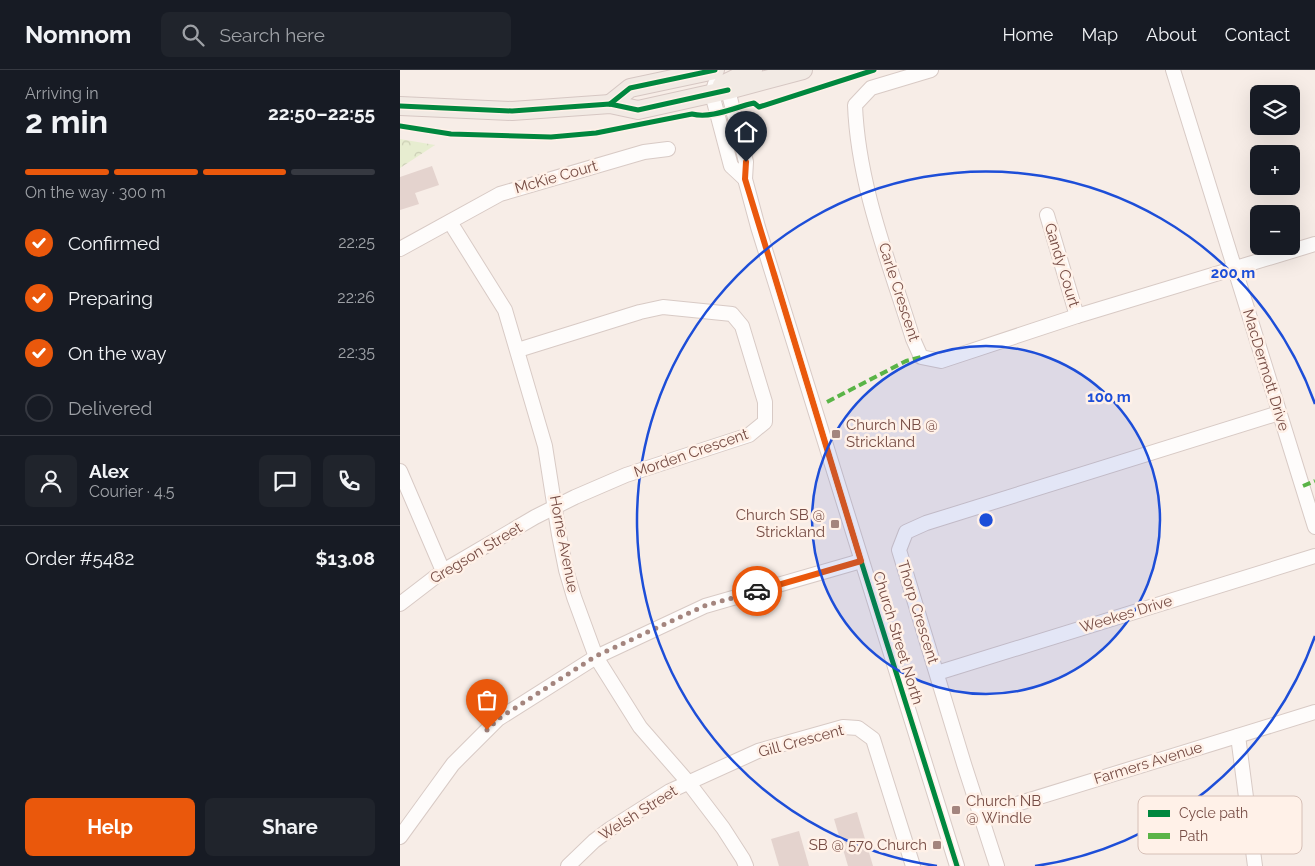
<!DOCTYPE html>
<meta charset="utf-8">
<style>
:root{--surface:#171b24;--page:#20242c;--text:#f1f3f6;--muted:#9ea1a6;--line:#363941;--accent:#ea580c}
body{margin:0;font-family:Raleway,sans-serif;background:var(--page);color:var(--text);height:100vh;display:flex;flex-direction:column;font-size:19px;white-space:nowrap}
*{box-sizing:border-box;margin:0}
p{font-size:16px;color:var(--muted)}
.icon{flex:none;width:28px;height:28px;fill:none;stroke:currentColor;stroke-width:2;stroke-linecap:round;stroke-linejoin:round}
.map{position:relative;flex:1;overflow:hidden}
.details{display:flex;flex-direction:column;background:var(--surface);width:400px}
.details>*{flex:none}
.tools{position:absolute;left:850px;top:15px;display:grid;gap:10px}
.tools a{display:grid;place-items:center;width:50px;height:50px;border-radius:8px;background:var(--surface);box-shadow:0 5px 20px #0002;font-size:25px}
.pin{position:absolute;display:grid;place-items:center;width:42px;height:42px;color:#fff;margin:-51px -21px;border-radius:50% 50% 50% 0;rotate:-45deg;box-shadow:0 0 5px #0007}
.pin .icon{rotate:45deg}
.courier{position:absolute;display:grid;place-items:center;width:50px;height:50px;margin:-25px;border:4px solid #ea580c;border-radius:50%;background:#fff;color:#222;box-shadow:0 1px 6px #0007}
.summary em{font-style:normal;font-weight:700}
.summary div{display:flex;flex-direction:column-reverse}
.summary{display:flex;align-items:center;justify-content:space-between;height:85px;padding:0 25px}
h1{font-size:32px;font-weight:700;line-height:38px}
.bar{display:grid;grid-template-columns:repeat(4,1fr);gap:8px 5px;align-content:center;height:60px;padding:0 25px}
.bar i{height:6px;border-radius:4px;background:var(--line)}
.bar .selected{background:var(--accent)}
.bar p{grid-column:span 4}
.line{display:flex;align-items:center;gap:12px;padding:0 25px;border-top:1px solid var(--line)}
.line div{flex:1}
.round{display:grid;place-items:center;flex:none;width:52px;height:52px;border-radius:8px;background:var(--page)}
ol{padding:0 25px;list-style:none}
li{display:flex;align-items:center;gap:15px;height:55px}
li p{margin-inline-start:auto}
li .icon{padding:5px;border-radius:50%;background:var(--accent);color:#fff;stroke-width:4}
li:last-child{color:var(--muted)}
li i{width:28px;height:28px;border:2px solid var(--line);border-radius:50%}
.button{display:flex;gap:10px;margin-top:auto;padding:10px 25px}
.button a{flex:1;height:58px;border-radius:8px;background:var(--accent);color:#fff;font-size:20px;font-weight:700;line-height:58px;text-align:center}
.button a+a{background:var(--page);color:var(--text)}
header{display:flex;align-items:center;gap:30px;box-sizing:border-box;height:70px;padding:0 25px;background:var(--surface);border-bottom:1px solid var(--line)}
header strong{font-size:24px}
nav{display:flex;gap:28px;margin-inline-start:auto;font-size:18px}
.search{width:350px;height:45px;background:var(--page);display:flex;align-items:center;gap:12px;box-sizing:border-box;padding:0 18px;border-radius:8px;color:var(--muted);font-size:19px}
main{display:flex;flex:1;min-height:0}
.map>svg:first-child{display:block}
.forest{fill:url(#forest-crowns)}
.building{fill:#e4d3ce}
.lines{fill:none;stroke-linecap:round;stroke-linejoin:round}
.minor-casing{stroke:#d8cac5;stroke-width:16}
.major-casing{stroke:#d6c7c3;stroke-width:20}
.minor{stroke:#fefcfb;stroke-width:14}
.major{stroke:#f2eae4;stroke-width:18}
.quiet{stroke:#5ab447;stroke-width:4;stroke-dasharray:8 4;stroke-linecap:butt}
.cycleway-casing{stroke:#fff1e8;stroke-width:8}
.cycleway{stroke:#00873e;stroke-width:5}
.done{stroke:#a4857e;stroke-width:5;stroke-dasharray:0 9}
.route{stroke:#ea580c;stroke-width:6}
.ring{fill:none;stroke:#1d4ed8;stroke-width:2.5}
.poi-dot{fill:#a4857e;stroke:#fff1e8;stroke-width:2}
.labels{text-anchor:middle;stroke-width:5;stroke-linejoin:round;paint-order:stroke}
.street-label{font-size:15px;fill:#774d45;stroke:#fff1e8}
.poi-label{font-size:15px;fill:#774d45;stroke:#fff1e8;text-anchor:start}
.key{fill:#fff1e8;stroke:#d6c0b7;stroke-width:1}
.key-label{font-size:14px;fill:#774d45}
.centre{fill:#1d4ed8;stroke:#fff1e8;stroke-width:2.5}
.ring-label{font-size:15px;text-anchor:middle;font-weight:bold;fill:#1d4ed8;stroke:#fff1e8;stroke-width:5;stroke-linejoin:round;paint-order:stroke}
</style>
<header>
<strong>Nomnom</strong>
<div class="search"><svg class="icon" aria-label="search" viewBox="0 0 24 24"><circle cx="10" cy="10" r="6"/><path d="M15 15l6 6"/></svg>Search here</div>
<nav><a>Home</a><a>Map</a><a>About</a><a>Contact</a></nav>
</header>
<main>
<section class="details">
<div class="summary"><div><h1>2 min</h1><p>Arriving in</p></div><em>22:50–22:55</em></div>
<div class="bar"><i class="selected"></i><i class="selected"></i><i class="selected"></i><i></i><p>On the way · 300 m</p></div>
<ol>
<li><svg class="icon" aria-label="check" viewBox="0 0 24 24"><path d="M5 12l5 5 9-10"/></svg>Confirmed<p>22:25</p></li>
<li><svg class="icon" aria-label="check" viewBox="0 0 24 24"><path d="M5 12l5 5 9-10"/></svg>Preparing<p>22:26</p></li>
<li><svg class="icon" aria-label="check" viewBox="0 0 24 24"><path d="M5 12l5 5 9-10"/></svg>On the way<p>22:35</p></li>
<li><i></i>Delivered</li>
</ol>
<div class="line" style="height:90px"><a class="round"><svg class="icon" aria-label="person" viewBox="0 0 24 24"><circle cx="12" cy="8" r="4"/><path d="M4 21q1-7 8-7t8 7"/></svg></a><div><b>Alex</b><p>Courier · 4.5</p></div><a class="round"><svg class="icon" aria-label="chat" viewBox="0 0 24 24"><path d="M4 5h16v11H9l-5 4z"/></svg></a><a class="round"><svg class="icon" aria-label="phone" viewBox="0 0 24 24"><path d="M5 4h4l2 5-3 2q2 4 5 5l2-3 5 2v4C11 20 4 13 5 4z"/></svg></a></div>
<div class="line" style="height:65px"><div>Order #5482</div><b>$13.08</b></div>
<div class="button"><a>Help</a><a>Share</a></div>
</section>
<div class="map">
<svg width="915" height="796" viewBox="0 0 915 796">
<defs>
<pattern id="forest-crowns" width="20" height="18" patternUnits="userSpaceOnUse" patternTransform="scale(1.25)"><rect width="20" height="18" fill="#e7edd0"/><path d="M2 6a3 3 0 1 1 6 0M12 15a3 3 0 1 1 6 0" fill="none" stroke="#cacdb4"/></pattern>
</defs>
<rect width="100%" height="100%" fill="#f7ede7"/>
<path class="forest" d="M 0,69 L 35,75 L 0,98 Z"/>
<g class="building">
<path d="M 32,96 L 39,115 L 15,123 L 19,134 L 0,140 L 0,107 Z"/>
<path d="M 457,742 L 473,796 L 448,796 L 434,749 Z"/>
<path d="M 399,761 L 409,796 L 379,796 L 371,769 Z"/>
</g>
<g class="lines">
<g class="minor-casing">
<g id="minor">
<path d="M 531,0 L 471,18 L 455,35 C 458,115 489,192 513,269 L 521,287 L 541,291 L 677,246 L 915,174"/>
<path d="M 773,0 L 915,457"/>
<path d="M 324,12 L 328,20 L 346,92 L 345,109 L 358,157 L 557,796"/>
<path d="M 315,14 L 312,24 L 331,96 L 345,109"/>
<path d="M 647,145 L 677,246"/>
<path d="M 50,152 L 105,240 L 145,376 L 159,465 L 166,500 L 174,527 L 196,587 L 240,657 L 288,712 L 323,758 L 343,789 L 346,796"/>
<path d="M 0,179 L 100,124 L 244,82 L 268,79"/>
<path d="M 0,401 L 43,501"/>
<path d="M 0,534 L 43,501 L 135,447 L 175,427 L 226,405 L 349,365 L 365,352 L 365,332 L 342,256 L 332,244 L 263,237 L 240,242 L 118,280"/>
<path d="M 537,603 L 915,486"/>
<path d="M 838,666 L 855,796"/>
<path d="M 581,745 L 915,642"/>
<path d="M 0,767 L 53,694 L 98,649 L 196,587 L 305,536 L 461,491"/>
<path d="M 168,796 L 194,771 L 210,759 L 270,721 L 358,681 L 443,657 L 458,658 L 473,669 L 513,796"/>
<path d="M 597,796 L 564,694 L 499,480 L 506,462 L 526,453 L 879,343"/>
</g>
</g>
<g class="major-casing">
<g id="major">
<path d="M 322,15 L 353,0"/>
<path d="M 210,34 L 230,18 L 315,0"/>
<path d="M 0,36 L 112,41 L 210,34 L 238,40 L 328,20 L 403,0"/>
</g>
</g>
<use href="#minor" class="minor"/>
<use href="#major" class="major"/>
<g class="quiet">
<path d="M 427,332 L 506,291 L 521,287"/>
<path d="M 903,416 L 915,411"/>
</g>
<g class="cycleway-casing">
<g id="cycleway">
<path d="M 210,34 L 230,18 L 315,0"/>
<path d="M 0,36 L 112,41 L 210,34 L 238,40 L 328,20"/>
<path d="M 0,56 L 51,64 L 151,67 L 196,63 L 292,44 C 312,49 335,37 354,33 L 359,37 L 474,0"/>
<path d="M 374,204 L 461,491 L 557,796"/>
</g>
</g>
<use href="#cycleway" class="cycleway"/>
</g>
<g class="lines">
<path class="done" d="M 87,660 L 98,649 L 196,586 L 304,536 L 357,521"/>
<path class="route" d="M 346,92 L 345,109 L 374,204 L 461,491 L 357,521"/>
</g>
<circle cx="586" cy="450" r="174" fill="#1d4ed8" fill-opacity=".12"/>
<g class="ring">
<circle cx="586" cy="450" r="174"/>
<path d="M915 566A349 349 0 0 1 635 796M537 796A349 349 0 1 1 915 334"/>
</g>
<g class="poi-dot">
<rect x="431" y="359" width="10" height="10" rx="2.5"/>
<rect x="430" y="449" width="10" height="10" rx="2.5"/>
<rect x="551" y="735" width="10" height="10" rx="2.5"/>
<rect x="532" y="770" width="10" height="10" rx="2.5"/>
</g>
<g class="labels">
<g class="street-label">
<text transform="translate(156 107) rotate(-16)" y="5">McKie Court</text>
<text transform="translate(662 195) rotate(73)" y="5">Gandy Court</text>
<text transform="translate(499 222) rotate(72)" y="5">Carle Crescent</text>
<text transform="translate(866 300) rotate(73)" y="5">MacDermott Drive</text>
<text transform="translate(291 383) rotate(-19)" y="5">Morden Crescent</text>
<text transform="translate(164 474) rotate(79)" y="5">Horne Avenue</text>
<text transform="translate(76 483) rotate(-31)" y="5">Gregson Street</text>
<text transform="translate(518 542) rotate(73)" y="5">Thorp Crescent</text>
<text transform="translate(726 544) rotate(-17)" y="5">Weekes Drive</text>
<text transform="translate(498 568) rotate(73)" y="5">Church Street North</text>
<text transform="translate(401 671) rotate(-15)" y="5">Gill Crescent</text>
<text transform="translate(748 693) rotate(-17)" y="5">Farmers Avenue</text>
<text transform="translate(238 743) rotate(-32)" y="5">Welsh Street</text>
</g>
<g class="poi-label">
<text x="446" y="360">Church NB @<tspan x="446" dy="17">Strickland</tspan></text>
<text x="425" y="450" text-anchor="end">Church SB @<tspan x="425" dy="17">Strickland</tspan></text>
<text x="566" y="736">Church NB<tspan x="566" dy="17">@ Windle</tspan></text>
<text x="527" y="780" text-anchor="end">SB @ 570 Church</text>
</g>
</g>
<rect x="738" y="726" width="164" height="58" rx="8" class="key"/>
<rect x="748" y="740" width="22" height="7" fill="#00873e"/>
<rect x="748" y="763" width="22" height="6" fill="#5ab447"/>
<g class="key-label">
<text x="779" y="748">Cycle path</text>
<text x="779" y="771">Path</text>
</g>
<circle cx="586" cy="450" r="8" class="centre"/>
<g class="ring-label">
<text x="833" y="208">200 m</text>
<text x="709" y="332">100 m</text>
</g>
</svg>
<div class="tools">
<a><svg class="icon" aria-label="layers" viewBox="0 0 24 24"><path d="M12 4l9 5-9 5-9-5zM3 14l9 5 9-5"/></svg></a>
<a>+</a>
<a>−</a>
</div>
<div class="pin" style="left:87px;top:660px;background:#ea580c"><svg class="icon" aria-label="bag" viewBox="0 0 24 24"><path d="M5 8h14l-1 12H6zM9 8a3 3 0 0 1 6 0"/></svg></div>
<div class="pin" style="left:346px;top:92px;background:#1f2937"><svg class="icon" aria-label="home" viewBox="0 0 24 24"><path d="M3 11l9-7 9 7M6 9v11h12V9"/></svg></div>
<div class="courier" style="left:357px;top:521px"><svg class="icon" aria-label="car" viewBox="0 0 24 24"><path d="M5 17H2v-5l4-1 3-4h7l3 4 3 1v5h-3M9 17h6M6 11h13"/><circle cx="7" cy="17" r="2"/><circle cx="17" cy="17" r="2"/></svg></div>
</div>
</main>
